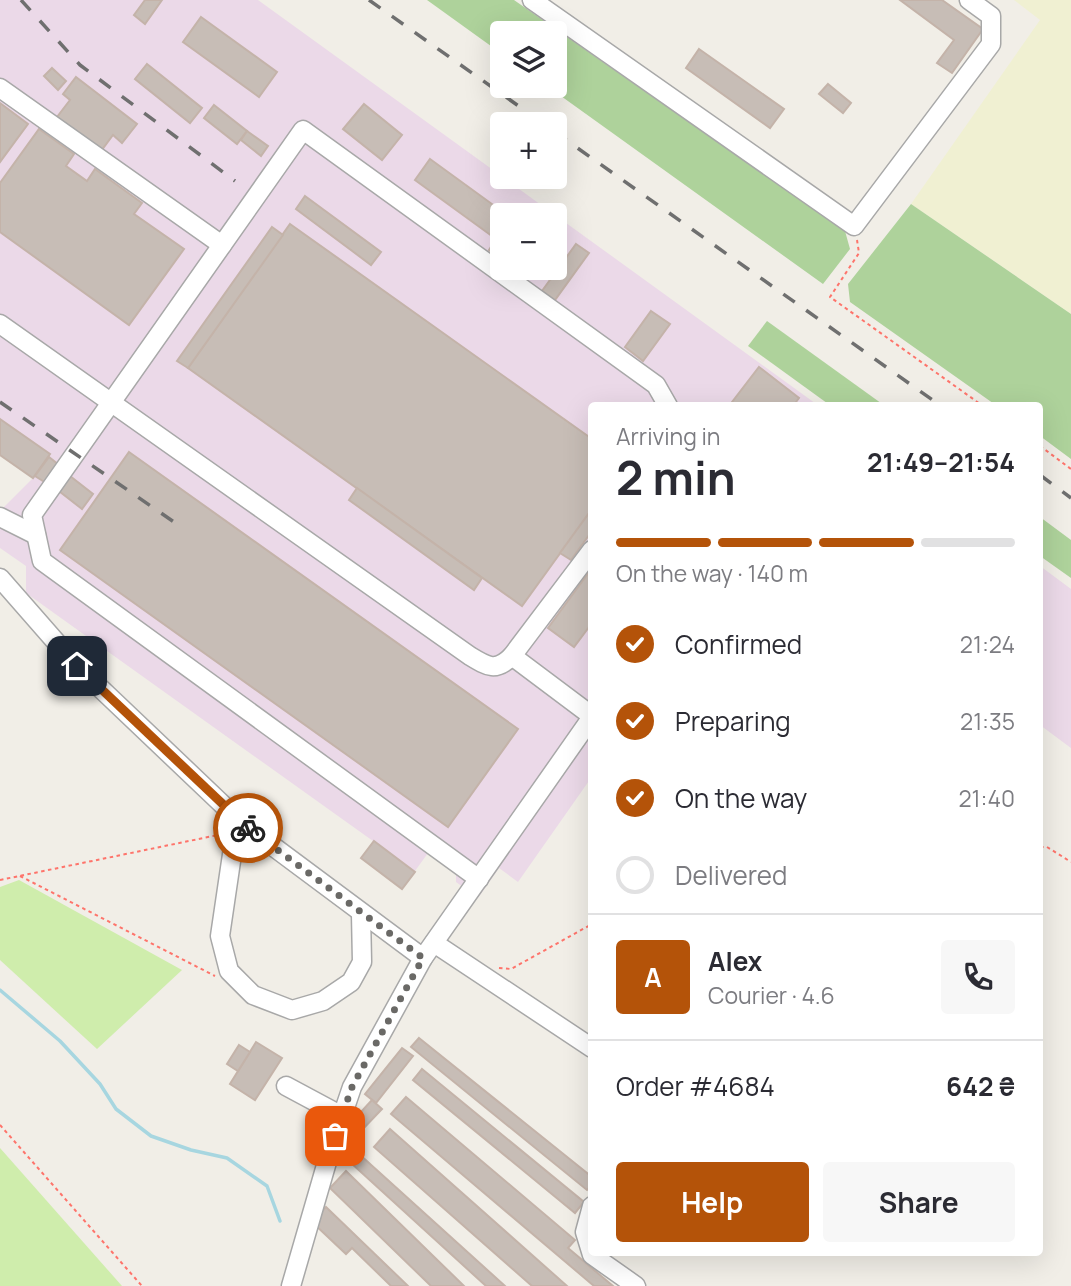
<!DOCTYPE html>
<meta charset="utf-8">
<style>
:root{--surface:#fff;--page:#f7f7f7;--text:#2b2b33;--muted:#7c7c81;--line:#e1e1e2;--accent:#b45309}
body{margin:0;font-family:Manrope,sans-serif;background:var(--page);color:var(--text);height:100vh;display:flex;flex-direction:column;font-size:26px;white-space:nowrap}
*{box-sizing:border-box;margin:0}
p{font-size:23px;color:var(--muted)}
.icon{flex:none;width:38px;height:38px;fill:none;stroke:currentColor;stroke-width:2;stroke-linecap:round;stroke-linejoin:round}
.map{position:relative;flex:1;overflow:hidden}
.panel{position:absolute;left:588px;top:402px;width:455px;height:854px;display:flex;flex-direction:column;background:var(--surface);border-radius:7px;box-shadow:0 7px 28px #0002}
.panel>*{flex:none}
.fabs{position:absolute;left:490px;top:21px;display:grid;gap:14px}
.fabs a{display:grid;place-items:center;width:77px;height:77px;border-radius:7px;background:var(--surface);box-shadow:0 7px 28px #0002;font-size:35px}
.pin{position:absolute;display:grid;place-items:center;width:60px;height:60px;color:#fff;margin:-30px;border-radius:14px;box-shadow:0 4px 10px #0006}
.courier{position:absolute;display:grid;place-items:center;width:70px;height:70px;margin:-35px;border:5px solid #b45309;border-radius:50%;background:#fff;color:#222;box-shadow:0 2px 9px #0007}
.head em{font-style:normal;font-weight:700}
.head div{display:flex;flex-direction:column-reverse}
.head{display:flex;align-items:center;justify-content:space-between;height:119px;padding:0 28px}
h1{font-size:46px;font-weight:700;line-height:52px}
.bar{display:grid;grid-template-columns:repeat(4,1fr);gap:10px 7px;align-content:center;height:84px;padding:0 28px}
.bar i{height:9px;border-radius:5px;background:var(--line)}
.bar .current{background:var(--accent)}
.bar p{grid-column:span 4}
.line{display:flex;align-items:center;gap:18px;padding:0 28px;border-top:2px solid var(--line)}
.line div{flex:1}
.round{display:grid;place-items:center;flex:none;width:74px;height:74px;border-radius:7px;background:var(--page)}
ol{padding:0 28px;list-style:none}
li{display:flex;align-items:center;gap:21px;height:77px}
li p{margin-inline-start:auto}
li .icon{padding:7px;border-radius:50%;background:var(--accent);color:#fff;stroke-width:4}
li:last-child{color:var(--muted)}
li i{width:38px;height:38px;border:4px solid var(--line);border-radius:50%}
.primary-button{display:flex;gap:14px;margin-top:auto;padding:14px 28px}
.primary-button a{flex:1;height:80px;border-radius:7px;background:var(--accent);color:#fff;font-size:28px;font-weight:700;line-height:80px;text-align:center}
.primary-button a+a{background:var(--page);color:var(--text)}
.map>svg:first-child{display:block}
.industrial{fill:#ebd9e8;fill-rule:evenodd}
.farmland{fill:#f0f0d2}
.grass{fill:#cfedac}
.forest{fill:#aed29b}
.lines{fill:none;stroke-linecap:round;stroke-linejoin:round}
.stream{stroke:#a7d6e0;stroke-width:3.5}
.building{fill:#c7bdb6;stroke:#c4b3a9;stroke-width:2}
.minor-casing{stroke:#a8a8a8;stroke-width:21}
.path{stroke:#fe746b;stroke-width:2;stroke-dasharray:3.5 3.5;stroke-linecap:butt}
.minor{stroke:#fff;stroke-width:18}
.rail{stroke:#6f6f6f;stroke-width:3.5;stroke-dasharray:14 14;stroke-linecap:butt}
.done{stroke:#6a6966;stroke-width:7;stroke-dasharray:0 12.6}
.route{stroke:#b45309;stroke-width:9}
</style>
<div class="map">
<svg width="1071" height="1286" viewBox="0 0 1071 1286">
<rect width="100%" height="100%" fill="#f1eee7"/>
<g class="industrial">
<path d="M 0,0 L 258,0 L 819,406 L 592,406 L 591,778 L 518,882 L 499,868 L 478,898 L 456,882 L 456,872 L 428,853 L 402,889 L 361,858 L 373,841 L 26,593 L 26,566 L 0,548 L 0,511 L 33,478 L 0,455 ZM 502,215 L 555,215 L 555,268 L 502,268 Z"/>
<path d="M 1040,566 L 1071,589 L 1071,748 L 1040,725 Z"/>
</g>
<path class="farmland" d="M 1014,0 L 1071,0 L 1071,314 L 911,204 L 1040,20 Z"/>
<g class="grass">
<path d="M 19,880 L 182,970 L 97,1049 L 0,960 L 0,887 Z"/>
<path d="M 0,1148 L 122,1286 L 0,1286 Z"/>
</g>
<g class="forest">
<path d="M 427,0 L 514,0 L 845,231 L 850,249 L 823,284 L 547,86 L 555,86 L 555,33 L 502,33 L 502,54 Z"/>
<path d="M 911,204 L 1071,314 L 1071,459 L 1040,436 L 1040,406 L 997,406 L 850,302 L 848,284 Z"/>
<path d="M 767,321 L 885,406 L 831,406 L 748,346 Z"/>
<path d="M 1040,517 L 1071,540 L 1071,578 L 1040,556 Z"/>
</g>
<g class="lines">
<path class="stream" d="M 0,990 L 60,1041 L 100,1084 L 116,1109 L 151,1136 L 191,1150 L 227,1158 L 267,1186 L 280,1221"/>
</g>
<g class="building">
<path d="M 145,0 L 162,0 L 145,24 L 134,15 Z"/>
<path d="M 900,0 L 942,0 L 983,29 L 952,73 L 937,63 L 954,40 Z"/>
<path d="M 201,17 L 277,72 L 259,97 L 183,42 Z"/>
<path d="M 699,49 L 784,109 L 770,128 L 686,68 Z"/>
<path d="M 147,64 L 202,108 L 190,123 L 135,79 Z"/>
<path d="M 52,68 L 66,81 L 58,90 L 44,76 Z"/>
<path d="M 76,77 L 137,124 L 122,143 L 113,135 L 101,151 L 57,117 L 70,100 L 63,94 Z"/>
<path d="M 828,84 L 851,103 L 843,113 L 819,94 Z"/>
<path d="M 0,103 L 28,124 L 0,162 Z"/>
<path d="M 364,104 L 402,135 L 382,160 L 343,129 Z"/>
<path d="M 214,105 L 247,131 L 237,144 L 204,118 Z"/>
<path d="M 39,129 L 74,154 L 66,166 L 87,181 L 95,169 L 142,203 L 134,214 L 184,249 L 129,325 L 0,232 L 0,183 Z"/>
<path d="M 247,131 L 268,146 L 261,156 L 241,140 Z"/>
<path d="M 430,159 L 507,215 L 502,215 L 502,260 L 489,250 L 496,239 L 415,180 Z"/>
<path d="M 305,196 L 381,252 L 371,265 L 296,209 Z"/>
<path d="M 290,224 L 592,439 L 592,509 L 522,606 L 188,368 Z"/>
<path d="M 272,227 L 283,235 L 188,368 L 177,361 Z"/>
<path d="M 576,244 L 589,253 L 555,300 L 542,291 Z"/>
<path d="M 651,311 L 670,324 L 643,361 L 625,347 Z"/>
<path d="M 759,367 L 799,398 L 793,406 L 729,406 Z"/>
<path d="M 0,419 L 50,454 L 33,478 L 0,455 Z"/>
<path d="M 129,452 L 518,729 L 448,827 L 60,550 Z"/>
<path d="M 49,457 L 59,465 L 46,483 L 35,476 Z"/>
<path d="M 70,476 L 93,494 L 82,509 L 59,491 Z"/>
<path d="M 357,488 L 482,578 L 474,590 L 349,500 Z"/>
<path d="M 592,509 L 592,531 L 571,560 L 560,553 Z"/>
<path d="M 592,568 L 592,623 L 574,647 L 548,628 Z"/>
<path d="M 374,841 L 415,872 L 402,889 L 361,858 Z"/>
<path d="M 419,1038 L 592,1177 L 592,1185 L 587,1190 L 411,1047 Z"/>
<path d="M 256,1042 L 282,1058 L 255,1100 L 230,1084 Z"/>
<path d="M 239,1045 L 250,1052 L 238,1071 L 227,1064 Z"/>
<path d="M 402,1048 L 413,1056 L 376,1103 L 365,1094 Z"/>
<path d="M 422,1069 L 584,1202 L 575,1213 L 413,1080 Z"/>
<path d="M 406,1097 L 575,1240 L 568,1248 L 613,1286 L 594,1286 L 391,1114 Z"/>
<path d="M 372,1100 L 382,1109 L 359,1133 L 350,1124 Z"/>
<path d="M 390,1129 L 567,1286 L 532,1286 L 374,1147 Z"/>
<path d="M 348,1144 L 505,1286 L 486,1286 L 340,1153 Z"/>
<path d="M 346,1171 L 464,1286 L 431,1286 L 330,1188 Z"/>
<path d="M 326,1207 L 408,1286 L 391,1286 L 352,1248 L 346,1254 L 312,1222 Z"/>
</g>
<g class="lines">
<g class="minor-casing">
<g id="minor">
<path d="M 532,0 L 854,226 L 991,44 L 991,16 L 969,0"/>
<path d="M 0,88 L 222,245"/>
<path d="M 0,324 L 470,656 C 488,667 496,672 512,656 L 592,716"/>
<path d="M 0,517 L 36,535"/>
<path d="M 0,578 L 77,666 L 243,824 L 423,958"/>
<path d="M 512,656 L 592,550"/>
<path d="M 243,824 L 234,841 L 220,936 L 229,971 L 253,995 L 292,1010 L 323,1001 L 351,982 L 362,962 L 361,914"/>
<path d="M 479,879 L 42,561 L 32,515 L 303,130 L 656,385 L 668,406"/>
<path d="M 434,943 L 592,1048"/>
<path d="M 286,1086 L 342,1116"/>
<path d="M 592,1206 L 585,1232 L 592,1255 L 636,1286"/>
<path d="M 291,1286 L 329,1155 L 352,1087 L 423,958 L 592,717"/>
</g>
</g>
<g class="path">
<path d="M 857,240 L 859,253 L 830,297 L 983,406"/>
<path d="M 1040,446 L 1071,469"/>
<path d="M 1040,847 L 1047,847 L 1071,862"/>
<path d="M 20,876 L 215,976"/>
<path d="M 0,880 L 218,835"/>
<path d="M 499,968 L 511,969 L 592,924"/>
<path d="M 0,1125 L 142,1286"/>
</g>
<use href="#minor" class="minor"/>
<g class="rail">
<path d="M 21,0 L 80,65 L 235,181"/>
<path d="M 369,0 L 544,124"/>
<path d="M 555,132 L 941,406"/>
<path d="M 0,402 L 174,522"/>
<path d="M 1040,475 L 1071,498"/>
</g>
</g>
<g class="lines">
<path class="done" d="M 248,828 L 423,958 L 352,1087 L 335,1136"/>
<path class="route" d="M 77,666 L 248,828"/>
</g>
</svg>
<div class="fabs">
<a><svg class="icon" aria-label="layers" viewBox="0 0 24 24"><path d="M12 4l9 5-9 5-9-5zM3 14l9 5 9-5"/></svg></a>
<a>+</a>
<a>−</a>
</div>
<div class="pin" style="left:335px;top:1136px;background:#ea580c"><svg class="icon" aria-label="bag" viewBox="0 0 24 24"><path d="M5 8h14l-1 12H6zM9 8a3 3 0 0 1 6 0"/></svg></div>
<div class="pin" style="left:77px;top:666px;background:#1f2937"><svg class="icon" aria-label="home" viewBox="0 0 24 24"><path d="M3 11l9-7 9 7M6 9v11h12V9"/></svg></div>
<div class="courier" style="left:248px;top:828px"><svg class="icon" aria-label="bike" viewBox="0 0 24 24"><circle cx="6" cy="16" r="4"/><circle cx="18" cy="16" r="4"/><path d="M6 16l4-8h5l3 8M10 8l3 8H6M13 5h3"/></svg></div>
<section class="panel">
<div class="head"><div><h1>2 min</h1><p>Arriving in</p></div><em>21:49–21:54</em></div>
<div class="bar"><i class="current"></i><i class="current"></i><i class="current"></i><i></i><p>On the way · 140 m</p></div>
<ol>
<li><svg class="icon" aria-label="check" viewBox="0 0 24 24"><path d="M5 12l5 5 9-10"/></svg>Confirmed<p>21:24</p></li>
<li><svg class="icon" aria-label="check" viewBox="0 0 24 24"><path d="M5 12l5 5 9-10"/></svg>Preparing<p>21:35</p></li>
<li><svg class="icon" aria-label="check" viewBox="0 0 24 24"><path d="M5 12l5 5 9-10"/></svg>On the way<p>21:40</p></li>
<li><i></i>Delivered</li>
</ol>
<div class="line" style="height:126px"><b class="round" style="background:var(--accent);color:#fff">A</b><div><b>Alex</b><p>Courier · 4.6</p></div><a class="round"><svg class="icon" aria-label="phone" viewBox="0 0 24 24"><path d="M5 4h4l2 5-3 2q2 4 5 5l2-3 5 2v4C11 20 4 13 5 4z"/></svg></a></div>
<div class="line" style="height:91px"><div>Order #4684</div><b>642 ₴</b></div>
<div class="primary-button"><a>Help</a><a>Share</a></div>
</section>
</div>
